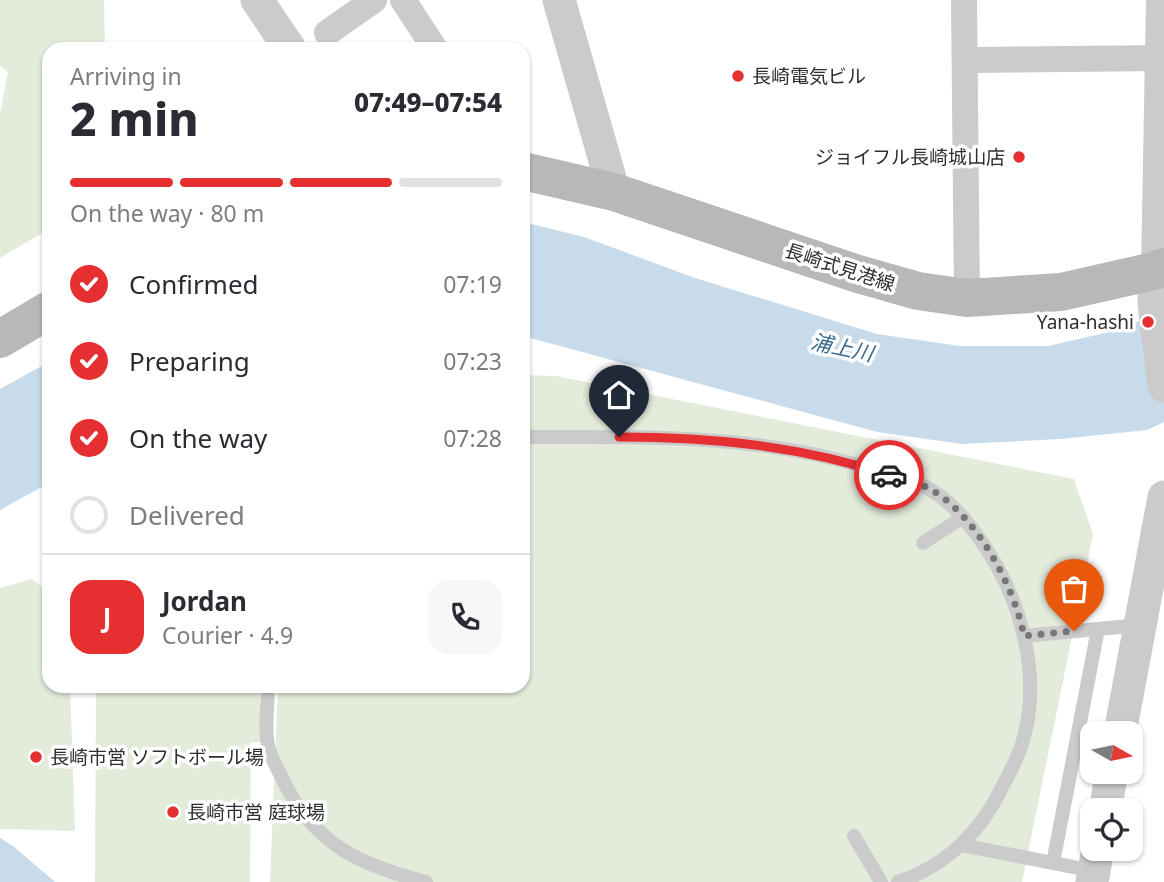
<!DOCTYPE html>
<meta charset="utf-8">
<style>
:root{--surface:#fff;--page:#f7f7f7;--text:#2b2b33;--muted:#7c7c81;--line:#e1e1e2;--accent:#e62f31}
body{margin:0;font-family:"Noto Sans","Noto Sans JP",sans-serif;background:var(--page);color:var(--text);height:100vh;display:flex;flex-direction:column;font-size:26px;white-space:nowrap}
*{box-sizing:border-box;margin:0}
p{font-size:23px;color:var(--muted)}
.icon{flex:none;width:38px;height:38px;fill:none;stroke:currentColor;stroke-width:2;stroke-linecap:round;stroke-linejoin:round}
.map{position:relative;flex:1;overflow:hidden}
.details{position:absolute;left:42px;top:42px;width:488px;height:651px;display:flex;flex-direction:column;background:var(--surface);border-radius:21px;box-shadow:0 2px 5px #0004}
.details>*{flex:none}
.needle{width:46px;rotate:99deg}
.controls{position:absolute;left:1080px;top:721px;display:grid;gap:14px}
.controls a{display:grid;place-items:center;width:63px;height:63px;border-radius:14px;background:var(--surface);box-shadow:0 2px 5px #0004;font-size:35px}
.pin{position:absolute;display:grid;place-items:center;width:60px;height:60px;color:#fff;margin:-72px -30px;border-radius:50% 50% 50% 0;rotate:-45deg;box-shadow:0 0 7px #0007}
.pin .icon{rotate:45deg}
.courier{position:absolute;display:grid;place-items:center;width:70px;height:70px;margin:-35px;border:5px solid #e62f31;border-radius:50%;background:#fff;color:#222;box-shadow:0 2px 9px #0007}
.overview em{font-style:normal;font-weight:800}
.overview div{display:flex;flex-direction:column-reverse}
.overview{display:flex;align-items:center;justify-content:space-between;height:119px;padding:0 28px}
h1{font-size:46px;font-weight:800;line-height:52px}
.bar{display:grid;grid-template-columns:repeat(4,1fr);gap:10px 7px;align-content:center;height:84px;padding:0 28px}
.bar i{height:9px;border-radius:5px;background:var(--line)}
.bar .selected{background:var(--accent)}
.bar p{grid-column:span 4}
.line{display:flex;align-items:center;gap:18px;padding:0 28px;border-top:2px solid var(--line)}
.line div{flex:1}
.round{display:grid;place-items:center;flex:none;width:74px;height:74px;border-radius:21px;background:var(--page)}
ol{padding:0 28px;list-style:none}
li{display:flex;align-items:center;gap:21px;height:77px}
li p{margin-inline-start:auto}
li .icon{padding:7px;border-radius:50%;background:var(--accent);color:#fff;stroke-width:4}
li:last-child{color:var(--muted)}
li i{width:38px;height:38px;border:4px solid var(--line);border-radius:50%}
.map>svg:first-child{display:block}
.green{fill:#e3ebdb}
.water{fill:#c7dbeb}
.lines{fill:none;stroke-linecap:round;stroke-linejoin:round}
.service{stroke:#cbcbcb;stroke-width:14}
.minor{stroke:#cbcbcb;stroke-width:26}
.tertiary{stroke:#cbcbcb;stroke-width:33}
.secondary{stroke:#b8b8b8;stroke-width:38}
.done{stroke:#777;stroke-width:7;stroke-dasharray:0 12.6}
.route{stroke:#e62f31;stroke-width:9}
.poi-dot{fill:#e62f31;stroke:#fff;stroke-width:2.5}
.labels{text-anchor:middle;stroke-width:7;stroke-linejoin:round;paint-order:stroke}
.poi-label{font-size:19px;fill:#2e2e2e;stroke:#fff;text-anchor:start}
.street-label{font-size:19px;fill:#2e2e2e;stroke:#fff}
.water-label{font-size:21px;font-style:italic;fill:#3b6a90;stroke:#fff}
</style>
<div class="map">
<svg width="1164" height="882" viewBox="0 0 1164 882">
<rect width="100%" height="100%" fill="#fff"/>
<g class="green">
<path d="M 0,0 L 104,0 L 105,49 L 49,49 L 49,229 L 0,258 L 0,114 L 8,72 L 0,66 Z"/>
<path d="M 523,375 L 556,376 L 1074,479 L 1093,534 L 1022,882 L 270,882 L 278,686 L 523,686 Z"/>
<path d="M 32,579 L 49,592 L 49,686 L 70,686 L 75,831 L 0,829 L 0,588 Z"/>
<path d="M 96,686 L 260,686 L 260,742 L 251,742 L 250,882 L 95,882 Z"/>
</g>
<g class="water">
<path d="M 523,222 L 584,237 L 695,278 L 877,334 L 960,346 L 1048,346 L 1118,330 L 1164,310 L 1164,422 L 1147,430 L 1060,439 L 962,444 L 877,432 L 523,336 Z"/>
<path d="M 49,362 L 49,483 L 0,510 L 0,389 Z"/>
<path d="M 0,838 L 13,846 L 55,882 L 0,882 Z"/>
</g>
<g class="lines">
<g class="service">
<path d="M 523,437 C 641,437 760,433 874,470 C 892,475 913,479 929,489 C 951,501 967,521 981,541 C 1021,597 1044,679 1021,747 C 1016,760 1010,773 1003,785 C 982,831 946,866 898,882"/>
<path d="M 923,543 L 963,517"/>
<path d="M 1024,636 L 1140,625"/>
<path d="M 268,686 C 268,705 264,727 268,745 C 270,757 278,769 283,780 C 314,844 359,865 426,882"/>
<path d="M 854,836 L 881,882"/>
<path d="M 961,845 L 1094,871"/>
<path d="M 1053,863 L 1098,629"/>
</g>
<g class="minor">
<path d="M 403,0 L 435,49"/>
<path d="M 964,0 L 967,298"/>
<path d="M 327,33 L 374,0"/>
<path d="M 965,60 L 1164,58"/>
<path d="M 1154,271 L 1159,0"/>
</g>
<g class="tertiary">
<path d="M 257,0 L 290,49"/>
<path d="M 559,0 L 614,192"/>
<path d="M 1154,271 L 1154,304 L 1164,386"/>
<path d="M 1120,733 L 1164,497"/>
<path d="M 1105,810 L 1112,772"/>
<path d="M 1092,882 L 1098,849"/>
</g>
<g class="secondary">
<path d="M 523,171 L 614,192 L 858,274 L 918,291 L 967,298 L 1061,292 L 1154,271 L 1164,267"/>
<path d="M 0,339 L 49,310"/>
</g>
</g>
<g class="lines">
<path class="done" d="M 889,475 C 903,479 918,482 930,489 C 976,515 1014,585 1024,636 L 1074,631"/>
<path class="route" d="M 619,437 C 712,437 801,446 889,475"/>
</g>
<g class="poi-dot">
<circle cx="738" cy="76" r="7"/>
<circle cx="1019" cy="157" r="7"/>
<circle cx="1148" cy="322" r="7"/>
<circle cx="36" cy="757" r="7"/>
<circle cx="173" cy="812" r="7"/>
</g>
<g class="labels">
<g class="poi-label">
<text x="752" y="83">長崎電気ビル</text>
<text x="1005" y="164" text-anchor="end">ジョイフル長崎城山店</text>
<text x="1134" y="329" text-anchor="end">Yana-hashi</text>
<text x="50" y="764">長崎市営 ソフトボール場</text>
<text x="187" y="819">長崎市営 庭球場</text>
</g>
<g class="street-label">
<text transform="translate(840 267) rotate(18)" y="7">長崎式見港線</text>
</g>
<g class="water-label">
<text transform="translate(842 348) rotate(12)" y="7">浦上川</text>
</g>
</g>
</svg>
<div class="controls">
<a><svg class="needle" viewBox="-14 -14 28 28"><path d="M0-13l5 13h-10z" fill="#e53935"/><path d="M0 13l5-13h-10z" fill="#7c7c81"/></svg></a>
<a><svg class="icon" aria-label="locate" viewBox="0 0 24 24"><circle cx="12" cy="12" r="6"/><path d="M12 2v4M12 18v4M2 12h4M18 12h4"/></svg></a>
</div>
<div class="pin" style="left:1074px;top:631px;background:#ea580c"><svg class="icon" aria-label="bag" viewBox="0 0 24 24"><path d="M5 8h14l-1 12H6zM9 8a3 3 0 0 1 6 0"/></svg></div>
<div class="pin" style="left:619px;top:437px;background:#1f2937"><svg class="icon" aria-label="home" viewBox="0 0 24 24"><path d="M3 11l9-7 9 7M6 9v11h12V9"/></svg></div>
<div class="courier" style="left:889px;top:475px"><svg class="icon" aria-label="car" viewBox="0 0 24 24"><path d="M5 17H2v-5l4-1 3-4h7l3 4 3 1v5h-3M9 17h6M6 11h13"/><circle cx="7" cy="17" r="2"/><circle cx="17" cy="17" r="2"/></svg></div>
<section class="details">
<div class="overview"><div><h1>2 min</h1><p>Arriving in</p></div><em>07:49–07:54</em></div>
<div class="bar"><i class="selected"></i><i class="selected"></i><i class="selected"></i><i></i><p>On the way · 80 m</p></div>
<ol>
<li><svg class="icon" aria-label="check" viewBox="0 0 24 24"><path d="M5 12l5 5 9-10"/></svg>Confirmed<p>07:19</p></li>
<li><svg class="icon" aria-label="check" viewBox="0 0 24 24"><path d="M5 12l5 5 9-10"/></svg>Preparing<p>07:23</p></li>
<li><svg class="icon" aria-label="check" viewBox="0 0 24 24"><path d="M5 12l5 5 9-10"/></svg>On the way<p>07:28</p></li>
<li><i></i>Delivered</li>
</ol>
<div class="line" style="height:126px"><b class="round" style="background:var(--accent);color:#fff">J</b><div><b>Jordan</b><p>Courier · 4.9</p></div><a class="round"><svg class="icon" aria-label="phone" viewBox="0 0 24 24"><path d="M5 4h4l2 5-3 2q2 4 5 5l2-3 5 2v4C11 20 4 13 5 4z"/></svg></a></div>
</section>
</div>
